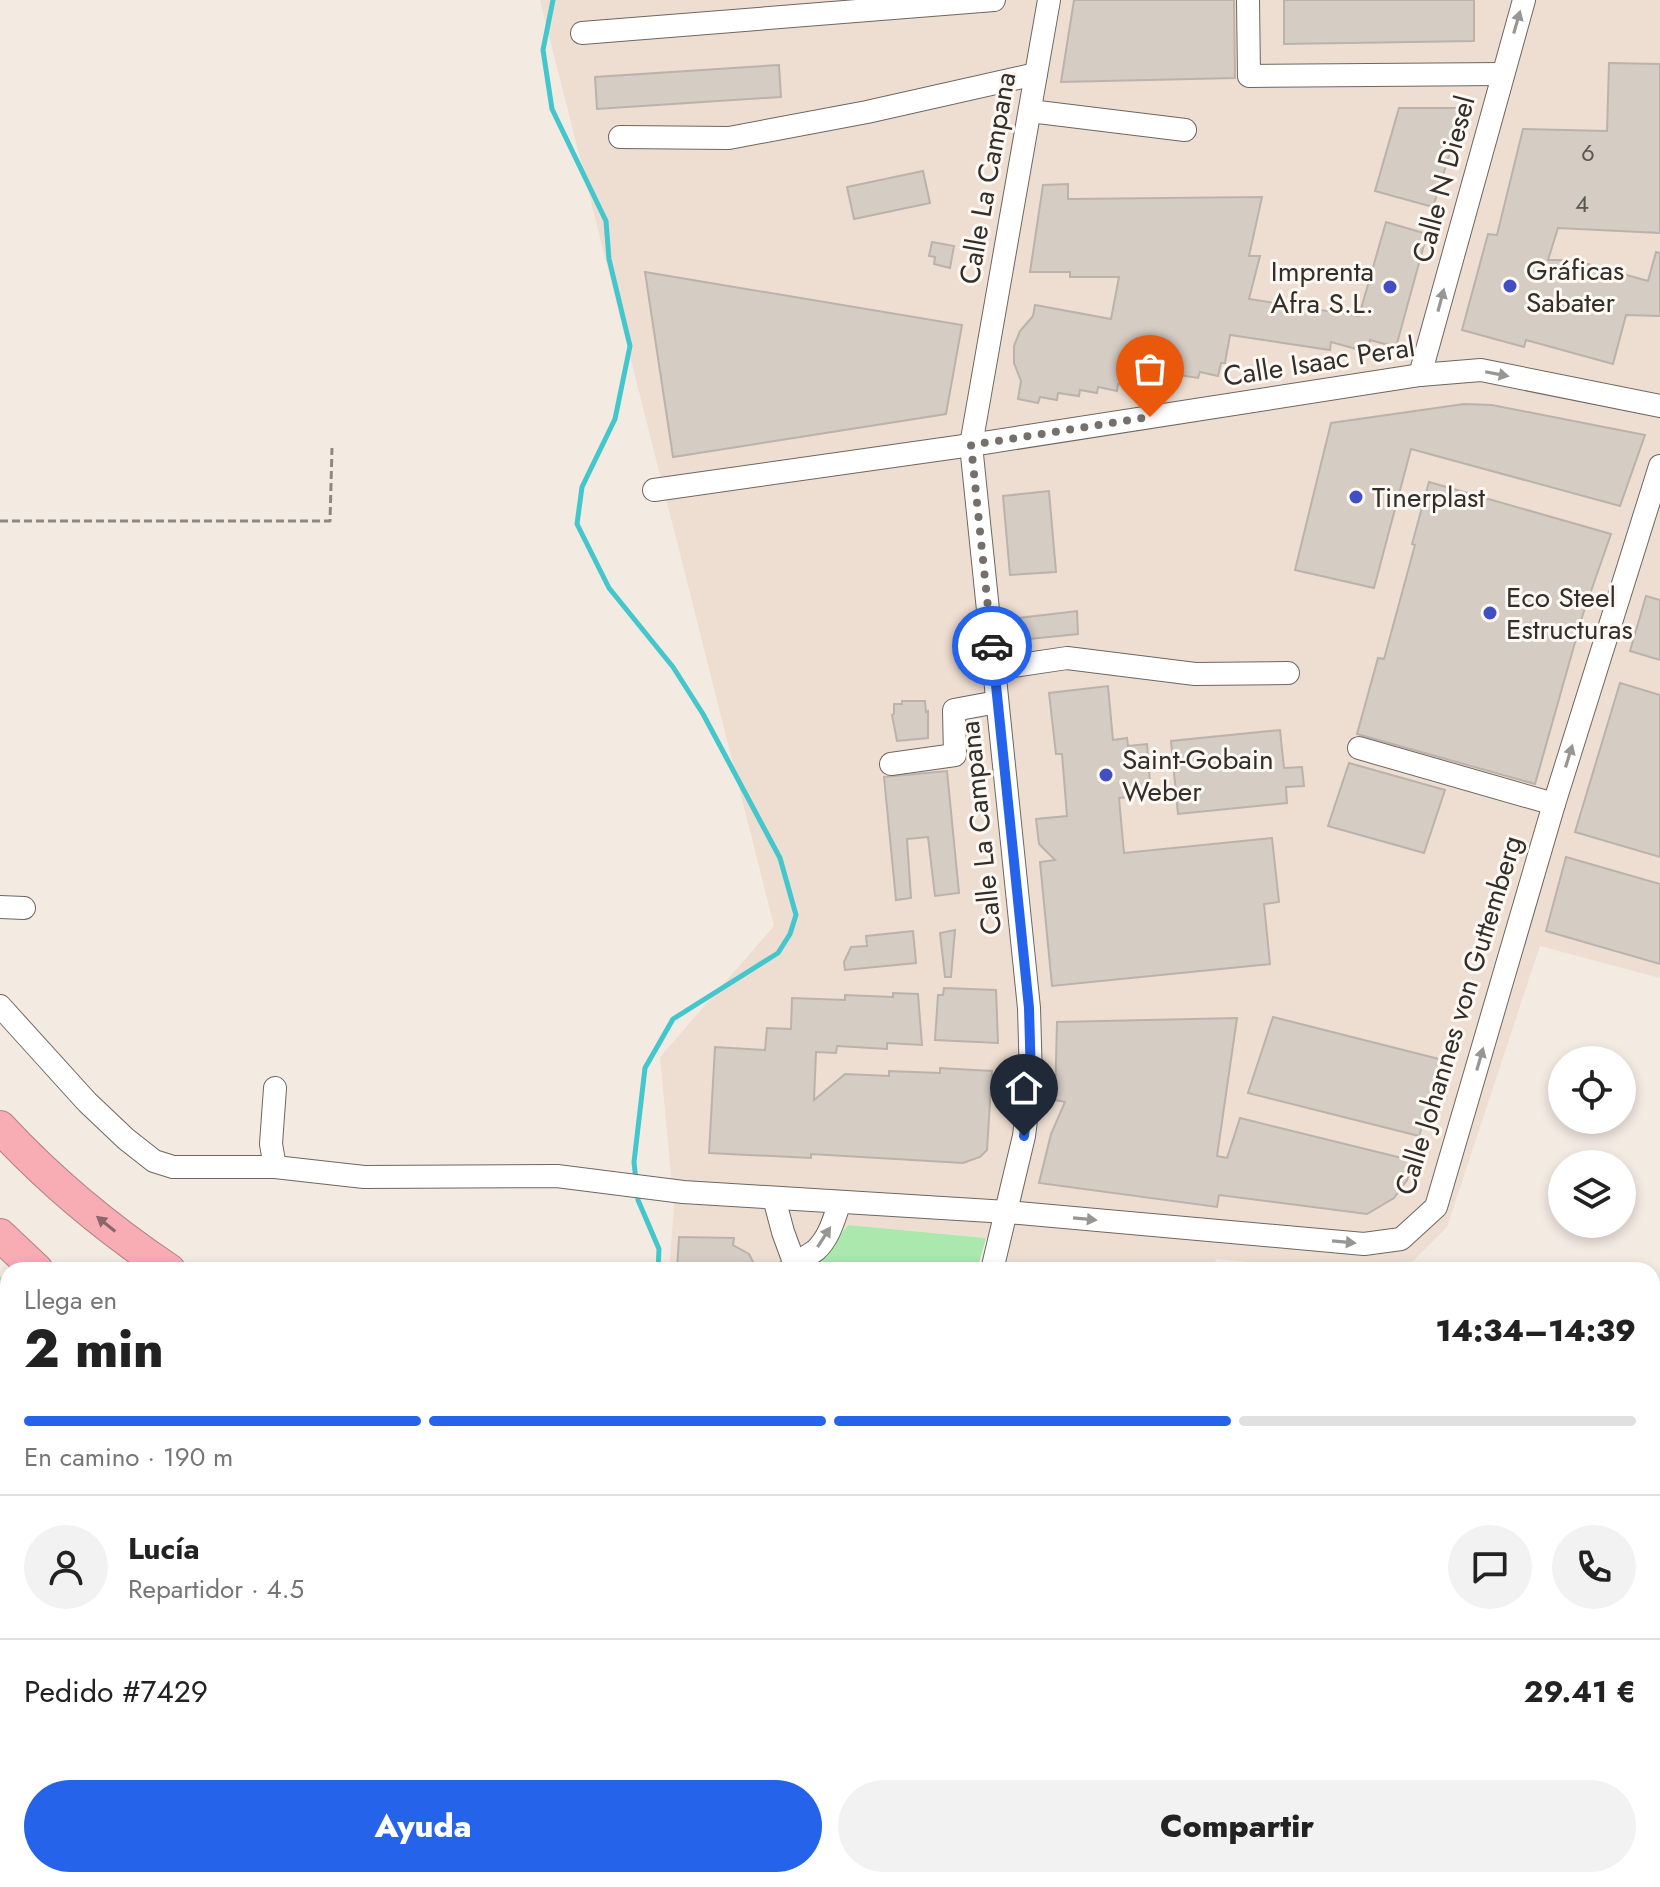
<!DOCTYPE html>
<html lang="es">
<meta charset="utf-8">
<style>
:root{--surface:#fff;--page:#f2f2f2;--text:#222;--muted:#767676;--line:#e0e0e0;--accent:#2563eb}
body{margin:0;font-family:Jost,sans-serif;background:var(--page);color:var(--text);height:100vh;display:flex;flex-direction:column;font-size:30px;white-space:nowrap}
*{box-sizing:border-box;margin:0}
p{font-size:26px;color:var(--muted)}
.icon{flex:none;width:44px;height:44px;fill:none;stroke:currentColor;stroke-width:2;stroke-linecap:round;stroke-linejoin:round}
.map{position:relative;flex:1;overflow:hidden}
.side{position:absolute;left:0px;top:1262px;width:1660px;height:626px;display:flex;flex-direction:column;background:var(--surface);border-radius:24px 24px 0 0;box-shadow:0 4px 12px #0003}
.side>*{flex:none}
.tools{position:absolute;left:1548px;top:1046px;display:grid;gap:16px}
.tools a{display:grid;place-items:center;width:88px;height:88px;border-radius:50%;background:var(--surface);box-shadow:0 4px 12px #0003;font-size:40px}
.pin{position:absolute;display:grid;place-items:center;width:68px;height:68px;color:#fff;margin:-82px -34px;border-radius:50% 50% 50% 0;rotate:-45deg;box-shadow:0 0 8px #0007}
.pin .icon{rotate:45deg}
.courier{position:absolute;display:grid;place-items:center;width:80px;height:80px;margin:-40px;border:6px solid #2563eb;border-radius:50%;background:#fff;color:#222;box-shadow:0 2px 10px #0007}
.head em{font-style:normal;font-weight:800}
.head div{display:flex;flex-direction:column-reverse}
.head{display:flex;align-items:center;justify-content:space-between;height:136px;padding:0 24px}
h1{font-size:52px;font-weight:800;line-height:60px}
.bar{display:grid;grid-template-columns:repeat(4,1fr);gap:12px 8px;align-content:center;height:96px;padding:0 24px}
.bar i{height:10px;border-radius:6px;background:var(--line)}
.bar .active{background:var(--accent)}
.bar p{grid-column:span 4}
.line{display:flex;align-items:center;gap:20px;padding:0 24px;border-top:2px solid var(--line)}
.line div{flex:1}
.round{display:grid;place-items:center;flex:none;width:84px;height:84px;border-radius:42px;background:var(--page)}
.primary-button{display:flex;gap:16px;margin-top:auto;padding:16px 24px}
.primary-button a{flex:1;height:92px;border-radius:48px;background:var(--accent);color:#fff;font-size:32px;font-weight:800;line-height:92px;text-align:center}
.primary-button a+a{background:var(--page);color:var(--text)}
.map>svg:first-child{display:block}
.built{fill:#eeded1}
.green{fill:#aae8ae}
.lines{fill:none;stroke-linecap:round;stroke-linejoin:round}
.stream{stroke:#43c7cd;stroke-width:5}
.building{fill:#d5ccc4;stroke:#bbb2ab;stroke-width:2}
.minor-casing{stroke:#6e665f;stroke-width:24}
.major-casing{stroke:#b28185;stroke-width:30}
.highway-casing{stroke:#b28185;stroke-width:34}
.path{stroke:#8e8882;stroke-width:3;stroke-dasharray:8 4;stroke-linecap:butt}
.minor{stroke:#fff;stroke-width:22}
.major{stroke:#fbced3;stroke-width:28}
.highway{stroke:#f8adb5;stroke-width:32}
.oneway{fill:#989695}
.oneway2{fill:#8b6769}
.done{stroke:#75706b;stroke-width:8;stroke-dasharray:0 14.4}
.route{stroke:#2563eb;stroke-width:10}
.poi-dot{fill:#424fc3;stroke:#fef8f3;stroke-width:3}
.labels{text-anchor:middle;stroke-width:6;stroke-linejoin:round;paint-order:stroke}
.number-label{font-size:24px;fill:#5a5651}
.street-label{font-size:28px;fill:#312e2b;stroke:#fef8f3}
.poi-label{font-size:28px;fill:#312e2b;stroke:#fef8f3;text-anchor:start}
</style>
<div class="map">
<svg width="1660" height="1887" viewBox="0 0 1660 1887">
<rect width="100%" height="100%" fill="#f3eae2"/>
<g class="built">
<path d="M 540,0 L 1660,0 L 1660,978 L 1540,946 L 1447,1227 L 1404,1270 L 1331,1270 L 1216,1259 L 1213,1270 L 1003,1270 L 1010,1240 L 848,1225 L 814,1270 L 669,1270 L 674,1207 L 660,1057 L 774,926 Z"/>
<path d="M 0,1487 L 8,1489 L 8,1586 L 0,1583 Z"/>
<path d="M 109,1880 L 377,1880 L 372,1887 L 108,1887 Z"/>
<path d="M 1259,1880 L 1439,1880 L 1448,1887 L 1262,1887 Z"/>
</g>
<g class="green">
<path d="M 848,1225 L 986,1238 L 977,1270 L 814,1270 Z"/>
<path d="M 0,1276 L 8,1285 L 8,1489 L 0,1487 Z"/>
</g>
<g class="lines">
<g class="stream">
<path d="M 553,0 L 543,50 L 552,109 L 606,221 L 609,259 L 630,346 L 615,419 L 582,487 L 577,524 L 609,588 L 673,667 L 703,714 L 780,858 L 796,915 L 790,934 L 778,953 L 673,1019 L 645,1068 L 634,1162 L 636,1181"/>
<path d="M 637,1191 L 638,1200 L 659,1249 L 658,1270"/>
<path d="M 674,1880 L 677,1887"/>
</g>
</g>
<g class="building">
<path d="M 1074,0 L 1234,0 L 1235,78 L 1061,82 Z"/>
<path d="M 1284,0 L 1474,0 L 1474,41 L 1284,44 Z"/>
<path d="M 1609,63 L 1660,64 L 1660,233 L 1558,228 L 1548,260 L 1574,260 L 1648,281 L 1656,252 L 1660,253 L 1660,316 L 1626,315 L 1613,364 L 1526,340 L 1524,347 L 1462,330 L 1488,234 L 1497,235 L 1523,129 L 1607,131 Z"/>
<path d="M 779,65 L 781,97 L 597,109 L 595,77 Z"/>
<path d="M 1399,108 L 1464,108 L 1433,207 L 1375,191 Z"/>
<path d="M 923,171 L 930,203 L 854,219 L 847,187 Z"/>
<path d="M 1068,184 L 1068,199 L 1262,197 L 1249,256 L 1260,256 L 1249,299 L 1359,316 L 1386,222 L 1427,234 L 1396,347 L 1370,340 L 1367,352 L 1331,342 L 1330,350 L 1230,335 L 1225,363 L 1221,363 L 1218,376 L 1200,372 L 1198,378 L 1179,375 L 1178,381 L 1159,378 L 1158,385 L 1139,381 L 1138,388 L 1118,384 L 1117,391 L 1098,387 L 1097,393 L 1080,390 L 1079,396 L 1058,393 L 1057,400 L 1040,397 L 1038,403 L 1018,399 L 1021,381 L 1014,363 L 1014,346 L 1020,331 L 1033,316 L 1035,305 L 1111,319 L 1119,277 L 1070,277 L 1070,272 L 1030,272 L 1043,185 Z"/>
<path d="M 932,242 L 954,246 L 950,268 L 934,264 L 935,257 L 929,256 Z"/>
<path d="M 645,272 L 962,325 L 946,414 L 673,457 Z"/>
<path d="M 1464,404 L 1492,405 L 1645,435 L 1620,506 L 1411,449 L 1374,588 L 1295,570 L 1331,423 Z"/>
<path d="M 1429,482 L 1611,534 L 1583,614 L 1535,784 L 1357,734 L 1378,658 L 1384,659 L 1415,545 L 1412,544 Z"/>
<path d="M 1049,491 L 1056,572 L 1010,575 L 1003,496 Z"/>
<path d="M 1646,596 L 1660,600 L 1660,660 L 1630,651 Z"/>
<path d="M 1077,611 L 1078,634 L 1020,640 L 1019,618 Z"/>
<path d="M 1620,683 L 1660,695 L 1660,857 L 1575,832 Z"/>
<path d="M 1108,686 L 1113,740 L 1127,738 L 1128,746 L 1147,744 L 1151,795 L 1119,798 L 1124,853 L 1272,838 L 1279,902 L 1264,904 L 1270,964 L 1052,986 L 1040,862 L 1055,860 L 1039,844 L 1036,819 L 1067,816 L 1062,754 L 1056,754 L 1049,693 Z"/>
<path d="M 902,701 L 925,701 L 926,712 L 928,711 L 928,738 L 897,741 L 892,715 L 894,714 L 894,704 L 902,704 Z"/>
<path d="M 1280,730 L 1284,768 L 1302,767 L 1304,786 L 1286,787 L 1287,803 L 1178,814 L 1171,741 Z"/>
<path d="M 1349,763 L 1445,790 L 1424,853 L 1328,826 Z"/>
<path d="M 947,771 L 959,893 L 935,896 L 928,837 L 907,839 L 911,898 L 896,900 L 884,777 Z"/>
<path d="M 1566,857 L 1660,884 L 1660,964 L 1546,931 Z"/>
<path d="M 955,930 L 951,977 L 945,977 L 940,933 Z"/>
<path d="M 913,931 L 916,963 L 845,970 L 844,962 L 851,947 L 867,946 L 866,936 Z"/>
<path d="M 944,988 L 996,990 L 998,1043 L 935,1040 L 938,995 L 943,995 Z"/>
<path d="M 893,993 L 918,994 L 922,1045 L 887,1043 L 887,1049 L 837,1046 L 836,1053 L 816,1052 L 814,1100 L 845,1074 L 889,1076 L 889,1071 L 940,1073 L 940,1068 L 992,1071 L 987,1150 L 980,1157 L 963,1163 L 811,1154 L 811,1158 L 709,1153 L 715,1047 L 765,1050 L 767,1028 L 791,1029 L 792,998 L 845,1000 L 845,995 L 893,997 Z"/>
<path d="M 1273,1017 L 1443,1060 L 1419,1136 L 1248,1093 Z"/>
<path d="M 1237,1018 L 1217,1156 L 1227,1158 L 1240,1118 L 1414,1161 L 1407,1180 L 1394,1198 L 1367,1214 L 1219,1195 L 1217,1207 L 1039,1183 L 1051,1134 L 1065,1102 L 1055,1100 L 1057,1022 Z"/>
<path d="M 679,1237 L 734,1238 L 733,1245 L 749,1254 L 757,1270 L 677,1270 Z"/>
</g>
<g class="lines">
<g class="minor-casing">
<g id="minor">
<path d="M 1248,0 L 1249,76 L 1503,74"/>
<path d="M 582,33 L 994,0"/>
<path d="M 1030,111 L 1185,130"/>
<path d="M 620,137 L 729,138 L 867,112 L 1036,74"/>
<path d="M 1420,375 L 1524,0"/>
<path d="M 654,490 L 971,445 L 1420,375 L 1481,370 L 1660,406"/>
<path d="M 994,669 L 1067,658 L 1195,674 L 1288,673"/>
<path d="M 1359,748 L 1554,804"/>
<path d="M 891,764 L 955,755 L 954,710 L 997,702"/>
<path d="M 0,907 L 24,908"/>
<path d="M 0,1006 L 87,1102 L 126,1139 L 154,1161 L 173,1167 L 275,1167 L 364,1177 L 557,1176 L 683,1192 L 1007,1212 L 1364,1244 L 1401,1239 L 1436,1207 L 1554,804 L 1660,466"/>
<path d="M 275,1088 L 271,1144 L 275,1167"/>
<path d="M 774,1198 L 783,1232 L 794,1262"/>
<path d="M 789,1270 C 796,1260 806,1258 816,1250 C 830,1237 834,1218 840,1202"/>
<path d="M 992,1270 L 1024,1136 L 1031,1079 L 1029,1008 L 971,445 L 1049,0"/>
<path d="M 1652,1324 L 1660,1323"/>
<path d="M 0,1490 L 8,1493"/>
<path d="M 1652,1634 L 1660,1631"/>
<path d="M 1652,1811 L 1660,1807"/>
<path d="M 1652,1833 L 1660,1834"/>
<path d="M 1250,1880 L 1254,1887"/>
<path d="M 117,1887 L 118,1880"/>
<path d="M 354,1887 L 359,1880"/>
<path d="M 877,1887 L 880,1880"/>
<path d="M 1186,1887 L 1196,1880"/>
</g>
</g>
<g class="major-casing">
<g id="major">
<path d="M 1652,1450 L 1660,1449"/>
<path d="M 1652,1867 L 1660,1874"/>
<path d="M 960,1887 L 968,1880"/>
<path d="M 986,1887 L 994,1880"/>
</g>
</g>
<g class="highway-casing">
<g id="highway">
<path d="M 0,1127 C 50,1181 108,1229 169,1270"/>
<path d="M 0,1235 L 37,1270"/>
<path d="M 805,1880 L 807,1887"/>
</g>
</g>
<g class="path">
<path d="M 0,521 L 330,521 L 332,448"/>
<path d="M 1582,1880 L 1604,1887"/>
</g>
<use href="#minor" class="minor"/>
<use href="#major" class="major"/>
<use href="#highway" class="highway"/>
</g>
<defs><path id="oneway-solid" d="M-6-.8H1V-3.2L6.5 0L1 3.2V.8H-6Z" transform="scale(2)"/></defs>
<g class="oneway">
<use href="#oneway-solid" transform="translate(1517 22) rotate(-74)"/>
<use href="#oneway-solid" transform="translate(1441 300) rotate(-75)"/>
<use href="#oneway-solid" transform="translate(1497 374) rotate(11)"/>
<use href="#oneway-solid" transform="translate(1569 756) rotate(-73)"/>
<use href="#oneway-solid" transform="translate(1480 1059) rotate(-74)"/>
<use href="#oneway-solid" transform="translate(1085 1219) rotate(5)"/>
<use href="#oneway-solid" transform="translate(824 1237) rotate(-57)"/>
<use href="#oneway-solid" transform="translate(1344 1242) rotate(5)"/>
</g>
<use class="oneway2" href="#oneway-solid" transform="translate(106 1224) rotate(-141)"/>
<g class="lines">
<path class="done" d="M 992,646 L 971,445 L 1150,417"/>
<path class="route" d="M 992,646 L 1029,1008 L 1031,1079 L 1024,1136"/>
</g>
<g class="poi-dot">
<circle cx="1510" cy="286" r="8"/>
<circle cx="1390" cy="287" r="8"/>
<circle cx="1356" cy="497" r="8"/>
<circle cx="1490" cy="613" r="8"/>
<circle cx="1106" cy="775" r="8"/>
</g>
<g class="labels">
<g class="number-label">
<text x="1588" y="161">6</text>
<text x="1582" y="212">4</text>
</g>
<g class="street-label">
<text transform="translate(987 178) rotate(-80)" y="10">Calle La Campana</text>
<text transform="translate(1443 179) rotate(-75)" y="10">Calle N Diesel</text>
<text transform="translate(1319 361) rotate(-9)" y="10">Calle Isaac Peral</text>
<text transform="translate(980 828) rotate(-96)" y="10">Calle La Campana</text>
<text transform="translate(1458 1015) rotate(-73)" y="10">Calle Johannes von Guttemberg</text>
</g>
<g class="poi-label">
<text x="1526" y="280">Gráficas<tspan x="1526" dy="32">Sabater</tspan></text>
<text x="1374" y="281" text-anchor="end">Imprenta<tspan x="1374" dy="32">Afra S.L.</tspan></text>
<text x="1372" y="507">Tinerplast</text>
<text x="1506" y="607">Eco Steel<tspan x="1506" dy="32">Estructuras</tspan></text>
<text x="1122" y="769">Saint-Gobain<tspan x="1122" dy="32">Weber</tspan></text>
</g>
</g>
</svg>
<div class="tools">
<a><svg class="icon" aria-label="locate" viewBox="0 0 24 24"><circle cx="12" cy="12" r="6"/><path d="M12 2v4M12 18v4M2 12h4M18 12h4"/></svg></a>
<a><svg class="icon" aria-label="layers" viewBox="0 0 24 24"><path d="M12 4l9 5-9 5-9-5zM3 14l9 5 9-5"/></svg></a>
</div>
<div class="pin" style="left:1150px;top:417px;background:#ea580c"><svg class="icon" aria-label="bag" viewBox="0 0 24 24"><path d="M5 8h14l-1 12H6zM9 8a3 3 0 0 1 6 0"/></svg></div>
<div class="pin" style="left:1024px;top:1136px;background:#1f2937"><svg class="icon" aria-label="home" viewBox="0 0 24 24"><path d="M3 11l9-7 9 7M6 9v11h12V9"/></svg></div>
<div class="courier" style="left:992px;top:646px"><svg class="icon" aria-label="car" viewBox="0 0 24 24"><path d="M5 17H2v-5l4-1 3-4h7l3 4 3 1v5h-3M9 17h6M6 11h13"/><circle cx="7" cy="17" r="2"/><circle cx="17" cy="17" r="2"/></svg></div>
<section class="side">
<div class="head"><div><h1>2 min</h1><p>Llega en</p></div><em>14:34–14:39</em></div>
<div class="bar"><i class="active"></i><i class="active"></i><i class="active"></i><i></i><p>En camino · 190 m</p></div>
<div class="line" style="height:144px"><a class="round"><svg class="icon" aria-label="person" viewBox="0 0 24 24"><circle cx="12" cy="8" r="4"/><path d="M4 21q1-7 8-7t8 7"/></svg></a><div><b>Lucía</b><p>Repartidor · 4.5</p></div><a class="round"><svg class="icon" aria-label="chat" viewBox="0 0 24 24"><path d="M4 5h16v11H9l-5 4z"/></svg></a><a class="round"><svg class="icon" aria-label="phone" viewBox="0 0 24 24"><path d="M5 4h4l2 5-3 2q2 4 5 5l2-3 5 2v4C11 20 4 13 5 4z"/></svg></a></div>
<div class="line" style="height:104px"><div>Pedido #7429</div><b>29.41 €</b></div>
<div class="primary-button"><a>Ayuda</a><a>Compartir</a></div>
</section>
</div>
